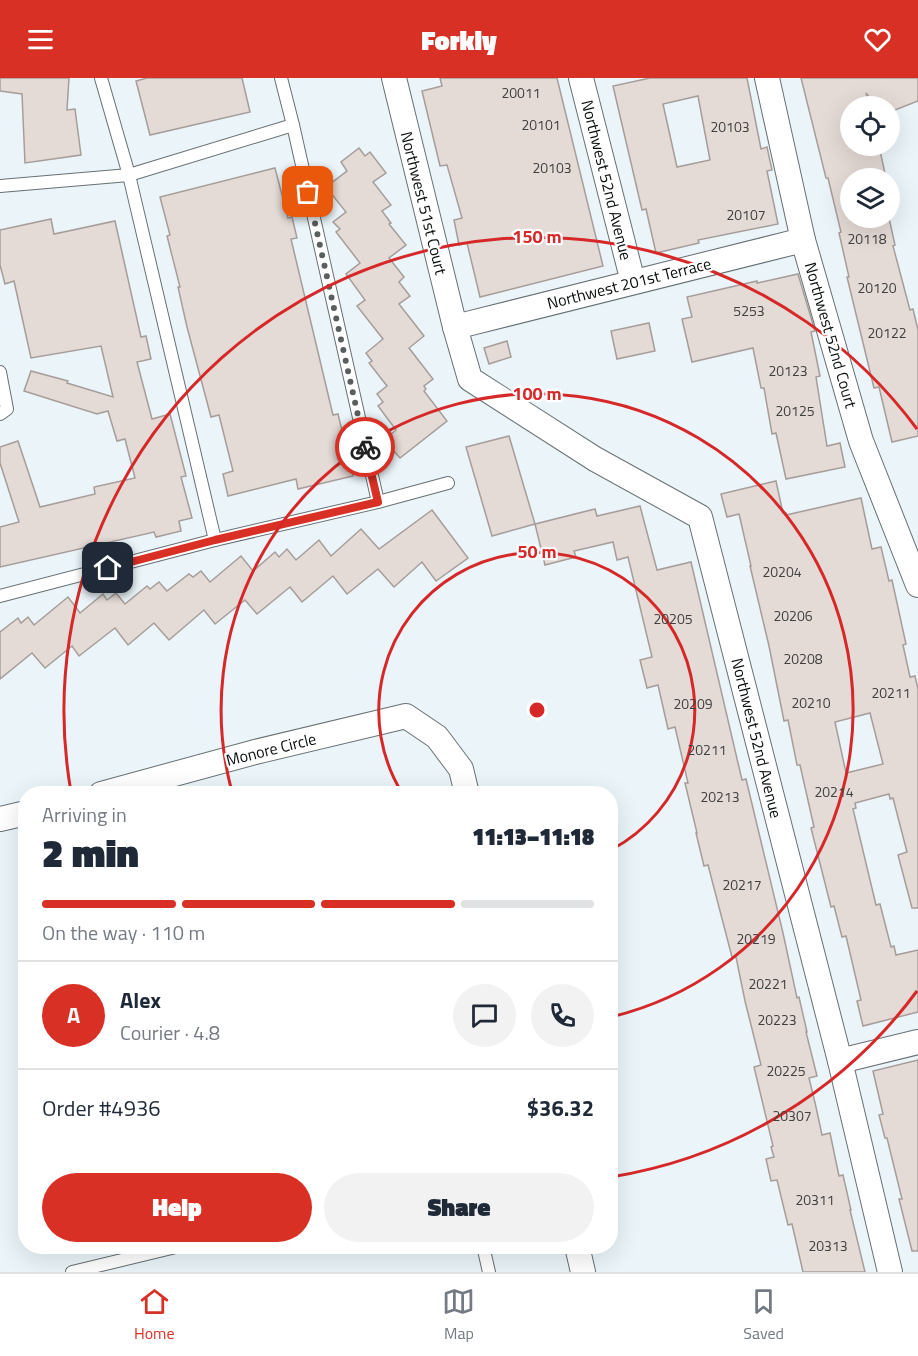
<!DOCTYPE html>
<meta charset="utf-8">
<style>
:root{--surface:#fff;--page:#f2f2f3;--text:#1f2937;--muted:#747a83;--line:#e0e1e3;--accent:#d93025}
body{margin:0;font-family:"Titillium Web",sans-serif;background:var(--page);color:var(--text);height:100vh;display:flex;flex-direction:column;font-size:22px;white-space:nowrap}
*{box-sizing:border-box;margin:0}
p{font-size:20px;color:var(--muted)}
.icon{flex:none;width:33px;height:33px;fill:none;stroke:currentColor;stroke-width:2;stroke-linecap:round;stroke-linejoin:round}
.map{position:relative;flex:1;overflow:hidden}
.panel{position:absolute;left:18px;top:708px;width:600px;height:468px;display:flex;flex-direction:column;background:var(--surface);border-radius:24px;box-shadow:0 6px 24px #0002}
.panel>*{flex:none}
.tools{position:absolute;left:840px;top:18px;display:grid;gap:12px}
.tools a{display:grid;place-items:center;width:60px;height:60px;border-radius:50%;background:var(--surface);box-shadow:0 6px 24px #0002;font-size:30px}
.pin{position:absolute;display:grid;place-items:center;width:51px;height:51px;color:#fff;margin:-26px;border-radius:12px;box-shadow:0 3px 9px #0006}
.courier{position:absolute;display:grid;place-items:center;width:60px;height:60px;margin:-30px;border:4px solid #d93025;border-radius:50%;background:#fff;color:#222;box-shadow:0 2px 8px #0007}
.headline em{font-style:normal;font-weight:800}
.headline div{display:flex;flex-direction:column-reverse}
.headline{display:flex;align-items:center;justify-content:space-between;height:102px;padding:0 24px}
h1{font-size:39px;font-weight:800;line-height:45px}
.bar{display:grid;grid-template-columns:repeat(4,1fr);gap:9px 6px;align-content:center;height:72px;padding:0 24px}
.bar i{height:8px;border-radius:4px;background:var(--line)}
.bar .current{background:var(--accent)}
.bar p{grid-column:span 4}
.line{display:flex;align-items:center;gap:15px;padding:0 24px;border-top:2px solid var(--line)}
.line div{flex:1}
.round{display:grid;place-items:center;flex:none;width:63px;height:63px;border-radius:32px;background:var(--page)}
.primary-button{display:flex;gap:12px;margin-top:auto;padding:12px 24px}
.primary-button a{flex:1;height:69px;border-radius:36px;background:var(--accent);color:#fff;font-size:24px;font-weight:800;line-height:69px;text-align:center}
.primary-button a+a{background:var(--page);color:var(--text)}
header{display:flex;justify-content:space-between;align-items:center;height:78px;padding:0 24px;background:var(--accent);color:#fff;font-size:27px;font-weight:800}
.tabs{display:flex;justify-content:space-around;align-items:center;height:84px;border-top:2px solid var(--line);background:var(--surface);font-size:16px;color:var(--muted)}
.tabs a{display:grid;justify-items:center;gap:3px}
.tabs .current{color:var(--accent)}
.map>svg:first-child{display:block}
.building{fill:#e4dad6;stroke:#a69d9a;stroke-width:1.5;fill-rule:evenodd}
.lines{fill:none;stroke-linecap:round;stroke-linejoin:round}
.service-casing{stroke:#677073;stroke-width:14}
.minor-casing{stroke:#677073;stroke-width:26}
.service{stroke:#fff;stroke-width:12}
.minor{stroke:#fff;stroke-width:24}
.done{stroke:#595e60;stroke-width:6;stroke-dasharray:0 10.8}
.route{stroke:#d93025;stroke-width:8}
.ring{fill:none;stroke:#d62828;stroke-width:3}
.labels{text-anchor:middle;stroke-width:4.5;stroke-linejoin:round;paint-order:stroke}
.number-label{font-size:14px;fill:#404040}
.street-label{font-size:16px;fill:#0a0d0e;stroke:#fff}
.centre{fill:#d62828;stroke:#fff;stroke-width:3}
.ring-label{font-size:18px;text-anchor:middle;font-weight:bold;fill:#d62828;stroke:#fff;stroke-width:4.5;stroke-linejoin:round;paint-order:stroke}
</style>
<header><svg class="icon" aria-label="menu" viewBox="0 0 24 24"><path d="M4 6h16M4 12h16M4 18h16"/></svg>Forkly<svg class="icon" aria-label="heart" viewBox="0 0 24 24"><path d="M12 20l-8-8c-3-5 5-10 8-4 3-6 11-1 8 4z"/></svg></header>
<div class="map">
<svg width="918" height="1194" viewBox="0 0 918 1194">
<rect width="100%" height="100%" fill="#ebf5f9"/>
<g class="building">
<path d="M 0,0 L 69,0 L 67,32 L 75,31 L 81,77 L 25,85 L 22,16 L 0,13 Z"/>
<path d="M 147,0 L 242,0 L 250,34 L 150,57 L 136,3 Z"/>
<path d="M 440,0 L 557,0 L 603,188 L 480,219 L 467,165 L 459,167 L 454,142 L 462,140 L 447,87 L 440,88 L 422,13 L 442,8 Z"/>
<path d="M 650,0 L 747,0 L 761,71 L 767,69 L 772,92 L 767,93 L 778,146 L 698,162 L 699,165 L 656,175 L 646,131 L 642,132 L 613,8 ZM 698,18 L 710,82 L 677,89 L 663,26 Z"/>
<path d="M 801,0 L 918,0 L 918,23 L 890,34 L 890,28 L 876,28 L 866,15 L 869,28 L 850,28 L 850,68 L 879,68 L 886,100 L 850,100 L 850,140 L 889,140 L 895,167 L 893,168 L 910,232 L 913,231 L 918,252 L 918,358 L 892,364 L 879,309 L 874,310 L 847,199 L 849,199 L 839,155 L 841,154 L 828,100 L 826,100 Z"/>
<path d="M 359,70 L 365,78 L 370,74 L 386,95 L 373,104 L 391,127 L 382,133 L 391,145 L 389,146 L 406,167 L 389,180 L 404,199 L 399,204 L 410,218 L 399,226 L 424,258 L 409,270 L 433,301 L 424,308 L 426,311 L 424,313 L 447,343 L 400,380 L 384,362 L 396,352 L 378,328 L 383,324 L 377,316 L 387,308 L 369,285 L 372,283 L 366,275 L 383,261 L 357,228 L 365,222 L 346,196 L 360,185 L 336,154 L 340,151 L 333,144 L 346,134 L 326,109 L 347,93 L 341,84 Z"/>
<path d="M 275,90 L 288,140 L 292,139 L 297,160 L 291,161 L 333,337 L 338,336 L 353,398 L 298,411 L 296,401 L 228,418 L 223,396 L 233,393 L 219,337 L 211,339 L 187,249 L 178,209 L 180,209 L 167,158 L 170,157 L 160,119 Z"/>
<path d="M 51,141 L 54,156 L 115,143 L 141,259 L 146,258 L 151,281 L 137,284 L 152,341 L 170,336 L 186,398 L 181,399 L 192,440 L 179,443 L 181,453 L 156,459 L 154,454 L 0,489 L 0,449 L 19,444 L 0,385 L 0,369 L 18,363 L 40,429 L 95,416 L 94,409 L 135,400 L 125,361 L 117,363 L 108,333 L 97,336 L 24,313 L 31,293 L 68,303 L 67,305 L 113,319 L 101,268 L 31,280 L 14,203 L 5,206 L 0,187 L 0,152 Z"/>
<path d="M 798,196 L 815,253 L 811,254 L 820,298 L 816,299 L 827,368 L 840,365 L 845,389 L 786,401 L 776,355 L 772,356 L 764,310 L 761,310 L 753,270 L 692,284 L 682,241 L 692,239 L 687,219 L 757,203 L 757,205 Z"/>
<path d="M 649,245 L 655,273 L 617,281 L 611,253 Z"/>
<path d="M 507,263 L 511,279 L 489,286 L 484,270 Z"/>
<path d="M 509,358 L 535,446 L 595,431 L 597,438 L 640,428 L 657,492 L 691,484 L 742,702 L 746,701 L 783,855 L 797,920 L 799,919 L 807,954 L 806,954 L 817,998 L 809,1000 L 816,1029 L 822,1057 L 830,1055 L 839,1098 L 843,1097 L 851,1132 L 850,1132 L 865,1194 L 803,1194 L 792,1146 L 788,1147 L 777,1102 L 771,1103 L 766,1081 L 774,1079 L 771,1069 L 773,1068 L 754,989 L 761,987 L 745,923 L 736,879 L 732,879 L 708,787 L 704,788 L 696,755 L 697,755 L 685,705 L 688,705 L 675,649 L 668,651 L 658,607 L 647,610 L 640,582 L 652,579 L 628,479 L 617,482 L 613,464 L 574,473 L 576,479 L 545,487 L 535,446 L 492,458 L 466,369 Z"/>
<path d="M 776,403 L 783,435 L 786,435 L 786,437 L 861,420 L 872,471 L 881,469 L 889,503 L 892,502 L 906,566 L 903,567 L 910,599 L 915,598 L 918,611 L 918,830 L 912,830 L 898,777 L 907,774 L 893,720 L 890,721 L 889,716 L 855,725 L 856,730 L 853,731 L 876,827 L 880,826 L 891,869 L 894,868 L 896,877 L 918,872 L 918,934 L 863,948 L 857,923 L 861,922 L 846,858 L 842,859 L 834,828 L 831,829 L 811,750 L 814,749 L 800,687 L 797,687 L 788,642 L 784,643 L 769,568 L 750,488 L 751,488 L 739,436 L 727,439 L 721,416 ZM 870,635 L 883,686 L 846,695 L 835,644 Z"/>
<path d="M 432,432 L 468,480 L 436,503 L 422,484 L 394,509 L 378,491 L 347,516 L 333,498 L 302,524 L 290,509 L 257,536 L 245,522 L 215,546 L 204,532 L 169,562 L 154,545 L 128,567 L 115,550 L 79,578 L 72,568 L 45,590 L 32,575 L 0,601 L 0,554 L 18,540 L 21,545 L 28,539 L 34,547 L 68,519 L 80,535 L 103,516 L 107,522 L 116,515 L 125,526 L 147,508 L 150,511 L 159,504 L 167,513 L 189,496 L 193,499 L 201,493 L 210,504 L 241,478 L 253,493 L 275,474 L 279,479 L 287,471 L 296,482 L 319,462 L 331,478 L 361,451 L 379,471 Z"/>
<path d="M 918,982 L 918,1173 L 912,1173 L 899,1121 L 902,1121 L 887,1060 L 885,1060 L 879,1037 L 883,1036 L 873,993 Z"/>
</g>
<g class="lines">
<g class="service-casing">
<g id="service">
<path d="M 101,0 L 129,97 L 215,462"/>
<path d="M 281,0 L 293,47 L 378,424"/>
<path d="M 0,108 L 129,97 L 293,47"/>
<path d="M 0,294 L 7,331 L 0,336"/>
<path d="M 0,518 L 215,462 L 378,424 L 448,405"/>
<path d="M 483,1168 L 489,1194"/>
<path d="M 72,1194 L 180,1168"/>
</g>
</g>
<g class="minor-casing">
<g id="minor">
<path d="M 394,0 L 455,249 L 470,301 L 595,381 L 700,439 L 840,983 L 890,1194"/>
<path d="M 581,0 L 633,204"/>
<path d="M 767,0 L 803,162 L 861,363 L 918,507"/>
<path d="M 455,249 L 803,162"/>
<path d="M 101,716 L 255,674 L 406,638 L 437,659 L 461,691 L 467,716"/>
<path d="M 0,741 L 26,735"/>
<path d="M 840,983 L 918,964"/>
<path d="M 577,1168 L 583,1194"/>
</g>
</g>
<use href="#service" class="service"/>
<use href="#minor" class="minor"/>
</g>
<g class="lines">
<path class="done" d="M 308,114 L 365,369"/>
<path class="route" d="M 108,490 L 215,462 L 378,424 L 365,369"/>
</g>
<g class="ring">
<path d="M402 715A158 158 0 1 1 611 772"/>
<path d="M232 714A316 316 0 1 1 611 939"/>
<path d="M917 913A473 473 0 0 1 611 1099M71 714A473 473 0 0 1 917 351"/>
</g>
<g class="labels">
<g class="number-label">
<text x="521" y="20">20011</text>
<text x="541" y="52">20101</text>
<text x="730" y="54">20103</text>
<text x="552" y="95">20103</text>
<text x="746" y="142">20107</text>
<text x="867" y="166">20118</text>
<text x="877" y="215">20120</text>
<text x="749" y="238">5253</text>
<text x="887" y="260">20122</text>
<text x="788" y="298">20123</text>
<text x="795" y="338">20125</text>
<text x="782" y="499">20204</text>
<text x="793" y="543">20206</text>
<text x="673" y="546">20205</text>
<text x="803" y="586">20208</text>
<text x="891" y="620">20211</text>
<text x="811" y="630">20210</text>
<text x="693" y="631">20209</text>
<text x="707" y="677">20211</text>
<text x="834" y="719">20214</text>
<text x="720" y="724">20213</text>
<text x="742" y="812">20217</text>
<text x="756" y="866">20219</text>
<text x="768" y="911">20221</text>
<text x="777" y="947">20223</text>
<text x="786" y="998">20225</text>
<text x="792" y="1043">20307</text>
<text x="815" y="1127">20311</text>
<text x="828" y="1173">20313</text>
</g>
<g class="street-label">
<text transform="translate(607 102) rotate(76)" y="6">Northwest 52nd Avenue</text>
<text transform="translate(424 125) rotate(76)" y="6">Northwest 51st Court</text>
<text transform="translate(629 205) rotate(-14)" y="6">Northwest 201st Terrace</text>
<text transform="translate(831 257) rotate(74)" y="6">Northwest 52nd Court</text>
<text transform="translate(757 660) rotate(76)" y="6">Northwest 52nd Avenue</text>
<text transform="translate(271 671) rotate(-14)" y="6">Monore Circle</text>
</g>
</g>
<circle cx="537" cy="632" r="9" class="centre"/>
<g class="ring-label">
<text x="537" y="165">150 m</text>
<text x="537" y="322">100 m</text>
<text x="537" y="480">50 m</text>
</g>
</svg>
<div class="tools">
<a><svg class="icon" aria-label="locate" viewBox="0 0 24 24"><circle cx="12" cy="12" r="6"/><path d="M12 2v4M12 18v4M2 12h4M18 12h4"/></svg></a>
<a><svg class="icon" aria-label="layers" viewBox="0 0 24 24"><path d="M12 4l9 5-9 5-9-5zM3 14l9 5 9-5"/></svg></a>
</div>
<div class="pin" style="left:308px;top:114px;background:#ea580c"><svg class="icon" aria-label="bag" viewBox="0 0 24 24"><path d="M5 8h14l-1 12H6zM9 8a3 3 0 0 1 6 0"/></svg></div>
<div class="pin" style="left:108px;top:490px;background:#1f2937"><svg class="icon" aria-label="home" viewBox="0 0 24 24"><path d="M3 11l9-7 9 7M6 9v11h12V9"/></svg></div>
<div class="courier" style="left:365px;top:369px"><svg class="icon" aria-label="bike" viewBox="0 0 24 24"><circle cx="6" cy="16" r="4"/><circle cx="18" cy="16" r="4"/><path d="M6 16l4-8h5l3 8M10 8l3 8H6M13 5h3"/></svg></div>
<section class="panel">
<div class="headline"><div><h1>2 min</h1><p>Arriving in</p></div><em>11:13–11:18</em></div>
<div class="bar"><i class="current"></i><i class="current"></i><i class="current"></i><i></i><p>On the way · 110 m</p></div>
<div class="line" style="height:108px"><b class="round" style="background:var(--accent);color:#fff">A</b><div><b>Alex</b><p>Courier · 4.8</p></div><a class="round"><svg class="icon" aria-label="chat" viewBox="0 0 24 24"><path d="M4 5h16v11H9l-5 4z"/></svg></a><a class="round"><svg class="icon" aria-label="phone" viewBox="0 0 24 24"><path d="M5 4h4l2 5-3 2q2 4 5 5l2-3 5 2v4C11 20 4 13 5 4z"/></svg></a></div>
<div class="line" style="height:78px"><div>Order #4936</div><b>$36.32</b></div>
<div class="primary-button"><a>Help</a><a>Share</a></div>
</section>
</div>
<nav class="tabs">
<a class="current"><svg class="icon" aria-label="home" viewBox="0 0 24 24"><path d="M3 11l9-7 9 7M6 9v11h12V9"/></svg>Home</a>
<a><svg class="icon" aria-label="map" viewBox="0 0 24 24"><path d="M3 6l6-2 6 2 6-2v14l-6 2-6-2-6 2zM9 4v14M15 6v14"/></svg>Map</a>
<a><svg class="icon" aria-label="saved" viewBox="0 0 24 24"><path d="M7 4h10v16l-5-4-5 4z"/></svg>Saved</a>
</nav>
